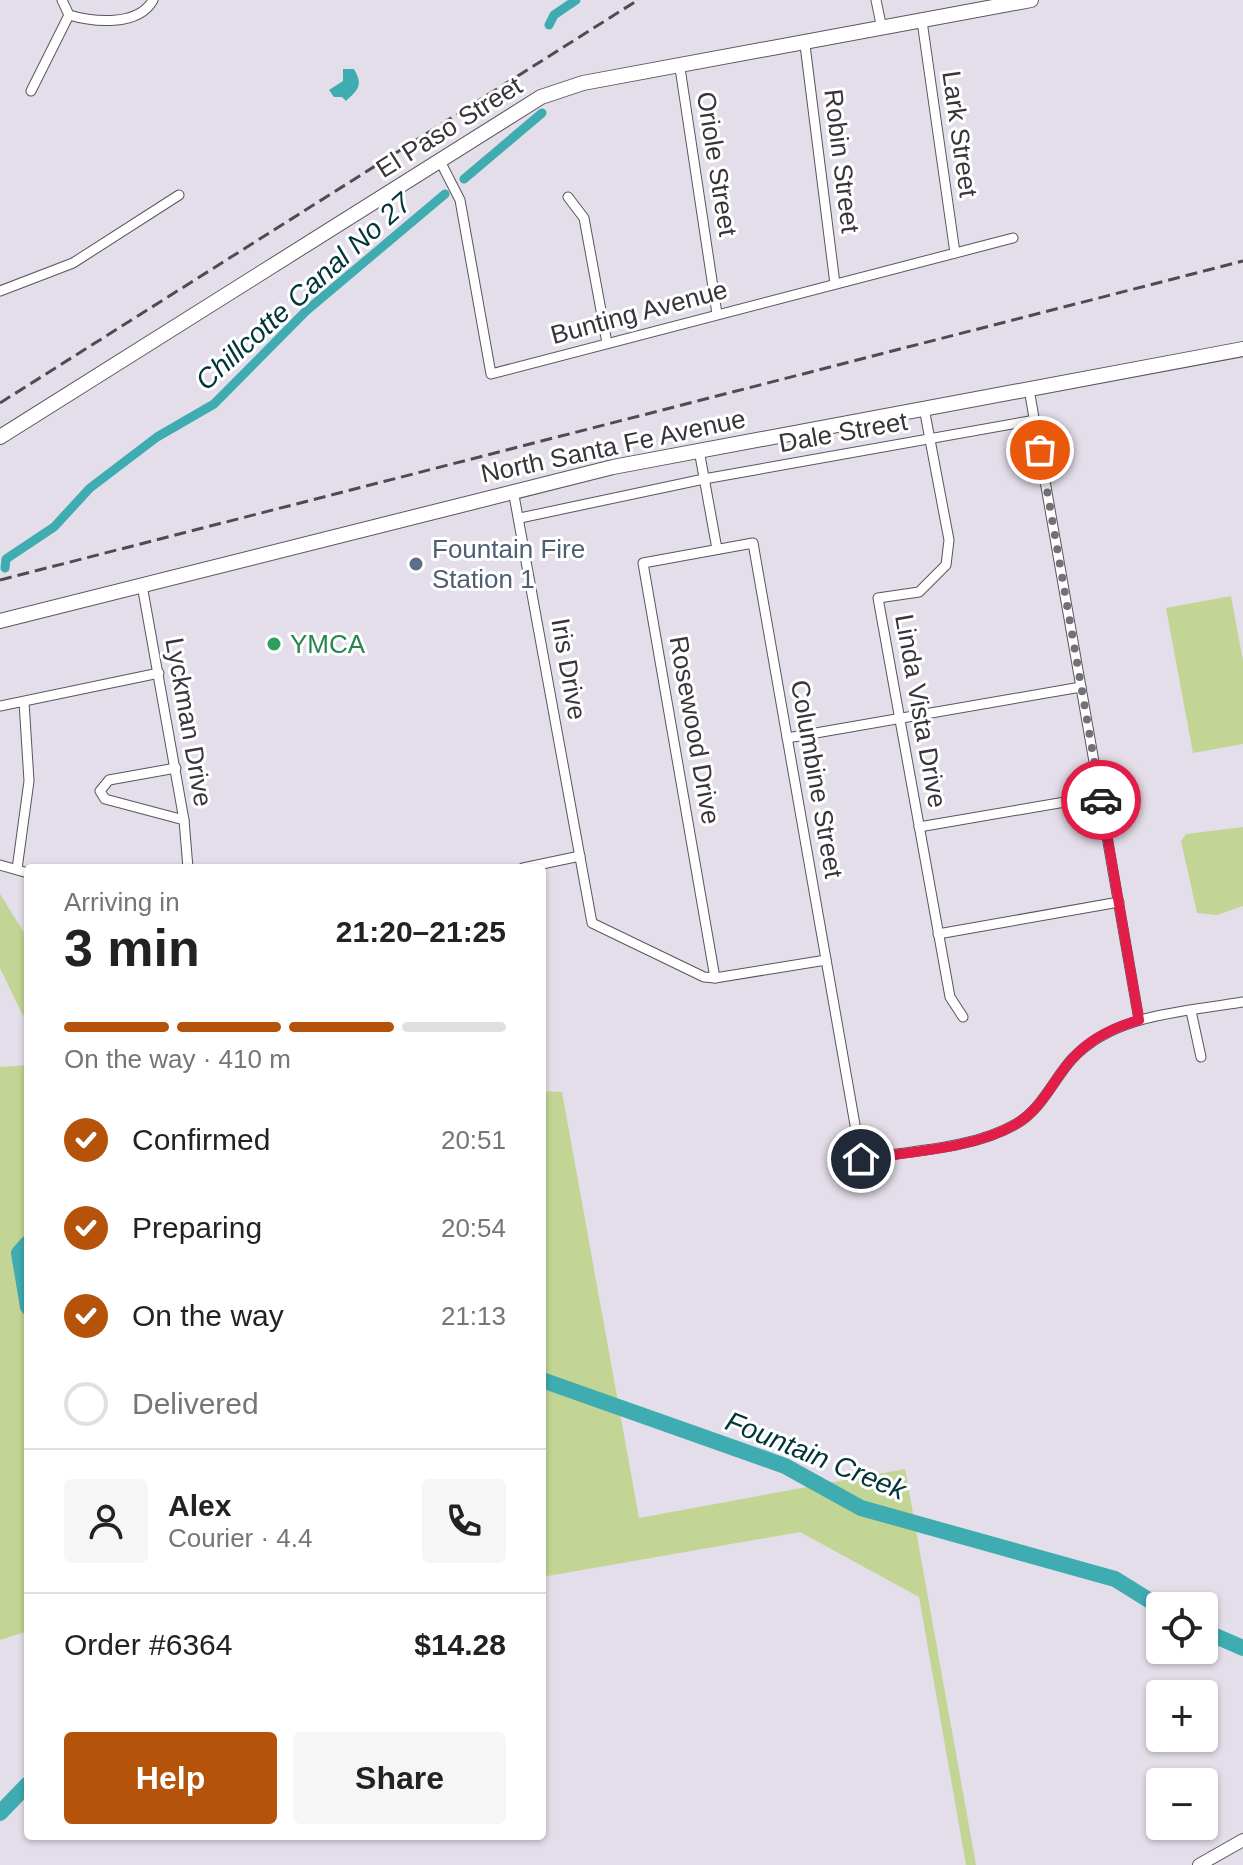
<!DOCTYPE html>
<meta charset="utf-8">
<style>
:root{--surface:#fff;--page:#f6f6f6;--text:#222;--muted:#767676;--line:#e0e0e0;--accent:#b45309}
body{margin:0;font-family:Arial,sans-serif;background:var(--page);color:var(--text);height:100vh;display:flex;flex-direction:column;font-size:30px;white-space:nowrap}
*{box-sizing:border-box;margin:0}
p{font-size:26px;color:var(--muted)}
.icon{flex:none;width:44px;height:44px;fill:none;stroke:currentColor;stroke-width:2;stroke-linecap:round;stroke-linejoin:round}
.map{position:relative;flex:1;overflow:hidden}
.side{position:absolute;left:24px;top:864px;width:522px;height:976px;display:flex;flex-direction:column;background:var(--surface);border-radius:8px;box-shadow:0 2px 6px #0004}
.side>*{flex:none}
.tools{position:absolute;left:1146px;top:1592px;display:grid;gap:16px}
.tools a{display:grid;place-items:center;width:72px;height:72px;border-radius:8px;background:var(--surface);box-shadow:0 2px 6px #0004;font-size:40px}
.pin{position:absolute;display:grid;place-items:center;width:68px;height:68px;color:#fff;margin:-34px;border:4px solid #fff;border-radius:50%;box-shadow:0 2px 8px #0007}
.courier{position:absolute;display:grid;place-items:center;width:80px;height:80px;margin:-40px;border:6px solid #e11d48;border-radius:50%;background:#fff;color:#222;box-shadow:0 2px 10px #0007}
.overview em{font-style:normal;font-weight:800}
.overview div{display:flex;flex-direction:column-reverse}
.overview{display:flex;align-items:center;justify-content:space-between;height:136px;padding:0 40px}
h1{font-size:52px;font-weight:800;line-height:60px}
.bar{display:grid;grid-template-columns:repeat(4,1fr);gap:12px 8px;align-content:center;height:96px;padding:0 40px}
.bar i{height:10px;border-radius:6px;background:var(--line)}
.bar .on{background:var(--accent)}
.bar p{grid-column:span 4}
.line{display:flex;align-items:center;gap:20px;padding:0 40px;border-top:2px solid var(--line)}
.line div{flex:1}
.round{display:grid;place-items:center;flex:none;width:84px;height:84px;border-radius:8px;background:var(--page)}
ol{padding:0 40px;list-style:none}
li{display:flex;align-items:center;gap:24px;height:88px}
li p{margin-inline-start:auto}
li .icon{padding:8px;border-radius:50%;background:var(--accent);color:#fff;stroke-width:4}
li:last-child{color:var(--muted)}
li i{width:44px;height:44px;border:4px solid var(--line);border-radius:50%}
.action{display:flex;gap:16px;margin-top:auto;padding:16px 40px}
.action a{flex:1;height:92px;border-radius:8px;background:var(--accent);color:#fff;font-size:32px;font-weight:800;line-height:92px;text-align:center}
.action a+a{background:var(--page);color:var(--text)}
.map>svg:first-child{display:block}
.green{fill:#c3d594}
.water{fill:#3eacb1}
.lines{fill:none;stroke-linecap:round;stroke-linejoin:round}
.canal{stroke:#3eacb1;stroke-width:9}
.river{stroke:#3eacb1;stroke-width:16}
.minor-casing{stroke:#59555f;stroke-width:11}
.tertiary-casing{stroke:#59555f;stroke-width:14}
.secondary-casing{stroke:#59555f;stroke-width:16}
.minor{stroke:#fff;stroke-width:9}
.tertiary{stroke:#fff;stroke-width:12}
.secondary{stroke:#fff;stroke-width:14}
.rail{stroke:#4e4c51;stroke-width:3;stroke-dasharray:12 6;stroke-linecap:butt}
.done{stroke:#737077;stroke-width:8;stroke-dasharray:0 14.4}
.route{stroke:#e11d48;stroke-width:10}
.service-dot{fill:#5c6f8a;stroke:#fff;stroke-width:3}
.leisure-dot{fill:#2e9e5b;stroke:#fff;stroke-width:3}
.labels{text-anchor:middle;stroke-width:6;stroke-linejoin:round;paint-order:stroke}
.street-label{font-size:26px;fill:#37353a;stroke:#fff}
.service-label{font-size:26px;fill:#4e5e75;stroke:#fff;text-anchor:start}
.leisure-label{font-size:26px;fill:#27864d;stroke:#fff;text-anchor:start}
.water-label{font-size:28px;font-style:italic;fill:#003537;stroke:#fff}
</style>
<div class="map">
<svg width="1243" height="1865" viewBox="0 0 1243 1865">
<rect width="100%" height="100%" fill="#e3dee9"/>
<g class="green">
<path d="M 1231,596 L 1243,661 L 1243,744 L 1193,753 L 1166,608 Z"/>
<path d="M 1243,827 L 1243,906 L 1217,915 L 1197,913 L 1181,841 L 1186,834 Z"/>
<path d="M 0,894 L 28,939 L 28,1026 L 0,968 Z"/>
<path d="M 28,1065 L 28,1631 L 0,1640 L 0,1067 Z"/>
<path d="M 542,1091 L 562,1092 L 639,1518 L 905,1469 L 976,1865 L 966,1865 L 919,1597 L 800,1532 L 542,1577 Z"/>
</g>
<path class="water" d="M 343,69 L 354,69 C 363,85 359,89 346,101 L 342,97 L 334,97 L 329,90 L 343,81 Z"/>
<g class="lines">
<g class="canal">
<path d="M 549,25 L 554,15 L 576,0"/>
<path d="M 464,179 L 542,113"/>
<path d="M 5,568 L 6,559 L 54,527 L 90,488 L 157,437 L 214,404 L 306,311 L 445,194"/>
</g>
<g class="river">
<path d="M 28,1243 L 19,1253 L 28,1307"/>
<path d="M 542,1380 L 785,1466 L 861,1508 L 1115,1579 L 1160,1607"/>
<path d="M 1204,1631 L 1243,1648"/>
<path d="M 0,1813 L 28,1784"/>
</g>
<g class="minor-casing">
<g id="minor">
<path d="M 62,0 L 69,15 C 93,22 138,27 153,0"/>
<path d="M 876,0 L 882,29"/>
<path d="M 922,21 L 955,253"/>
<path d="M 805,45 L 835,284"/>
<path d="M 680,68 L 717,314"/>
<path d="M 31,91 L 69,15"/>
<path d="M 440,161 L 460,200 L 491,374 L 1013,238"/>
<path d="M 568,197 L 584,218 L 607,343"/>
<path d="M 0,291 L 73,263 L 179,195"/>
<path d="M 1029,389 L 1139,1020"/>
<path d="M 924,408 L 949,540 L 946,565 L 919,592 L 878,598 L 950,997 L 963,1017"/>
<path d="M 699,450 L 717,549"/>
<path d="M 513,490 L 592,923 L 704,977 L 715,978 L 826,960"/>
<path d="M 520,518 L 704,479 L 1035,420"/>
<path d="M 142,585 L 184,820 L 188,868"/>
<path d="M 0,706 L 159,673"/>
<path d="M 787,738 L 1081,687"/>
<path d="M 176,768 L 109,780 L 100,791 L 105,799 L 184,820"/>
<path d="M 919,827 L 1100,796"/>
<path d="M 0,865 L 28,873"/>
<path d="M 523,868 L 580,856"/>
<path d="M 17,869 L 29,781 L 24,702"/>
<path d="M 938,934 L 1119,902"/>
<path d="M 715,978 L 643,563 L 753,543 L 861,1159 C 910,1151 973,1149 1016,1124 C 1042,1109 1053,1080 1072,1059 C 1114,1013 1185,1012 1243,1002"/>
<path d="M 1191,1011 L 1201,1057"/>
</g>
</g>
<g class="tertiary-casing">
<path id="tertiary" d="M 1199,1865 L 1243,1840"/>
</g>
<g class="secondary-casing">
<g id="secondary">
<path d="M 0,437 L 541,97 L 583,83 L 1031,0"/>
<path d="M 0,621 L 613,467 L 1243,349"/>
</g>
</g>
<use href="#minor" class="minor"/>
<use href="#tertiary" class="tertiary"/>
<use href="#secondary" class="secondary"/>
<g class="rail">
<path d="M 0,403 L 638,0"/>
<path d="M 0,580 L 1243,261"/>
</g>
</g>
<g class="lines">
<path class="done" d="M 1040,450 L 1101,800"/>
<path class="route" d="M 861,1159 C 909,1152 973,1149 1016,1124 C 1042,1109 1053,1080 1072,1059 C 1091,1038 1113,1028 1139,1020 L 1101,800"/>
</g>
<circle class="service-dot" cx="416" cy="564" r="8"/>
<circle class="leisure-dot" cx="274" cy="644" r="8"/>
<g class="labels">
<g class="street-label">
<text transform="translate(449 127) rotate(-32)" y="9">El Paso Street</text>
<text transform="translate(960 134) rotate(82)" y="9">Lark Street</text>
<text transform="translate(842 161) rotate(83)" y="9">Robin Street</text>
<text transform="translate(717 164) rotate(81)" y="9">Oriole Street</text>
<text transform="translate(639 312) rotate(-15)" y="9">Bunting Avenue</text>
<text transform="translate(843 432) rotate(-10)" y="9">Dale Street</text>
<text transform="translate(613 446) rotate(-12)" y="9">North Santa Fe Avenue</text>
<text transform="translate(569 669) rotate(80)" y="9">Iris Drive</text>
<text transform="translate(921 711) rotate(80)" y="9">Linda Vista Drive</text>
<text transform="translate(189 722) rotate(80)" y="9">Lyckman Drive</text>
<text transform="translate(695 730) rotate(80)" y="9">Rosewood Drive</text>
<text transform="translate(817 779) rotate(80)" y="9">Columbine Street</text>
</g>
<g class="service-label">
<text x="432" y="558">Fountain Fire<tspan x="432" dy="30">Station 1</tspan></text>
</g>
<g class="leisure-label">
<text x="290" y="653">YMCA</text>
</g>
<g class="water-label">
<text transform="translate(303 291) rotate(-42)" y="10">Chillcotte Canal No 27</text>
<text transform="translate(816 1455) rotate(22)" y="10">Fountain Creek</text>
</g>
</g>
</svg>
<div class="tools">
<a><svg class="icon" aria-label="locate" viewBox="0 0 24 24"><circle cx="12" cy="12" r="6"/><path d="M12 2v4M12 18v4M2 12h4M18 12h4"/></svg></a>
<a>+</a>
<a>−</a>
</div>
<div class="pin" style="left:1040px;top:450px;background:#ea580c"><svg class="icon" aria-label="bag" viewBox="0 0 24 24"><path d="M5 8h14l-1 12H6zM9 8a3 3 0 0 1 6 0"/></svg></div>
<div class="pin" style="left:861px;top:1159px;background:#1f2937"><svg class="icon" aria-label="home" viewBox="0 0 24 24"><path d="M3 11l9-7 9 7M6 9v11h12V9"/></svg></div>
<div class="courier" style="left:1101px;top:800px"><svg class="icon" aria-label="car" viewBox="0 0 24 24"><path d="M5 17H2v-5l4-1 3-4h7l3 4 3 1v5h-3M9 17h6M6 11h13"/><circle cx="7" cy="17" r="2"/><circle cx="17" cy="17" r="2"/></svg></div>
<section class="side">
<div class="overview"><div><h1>3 min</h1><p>Arriving in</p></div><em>21:20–21:25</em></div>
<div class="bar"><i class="on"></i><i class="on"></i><i class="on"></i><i></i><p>On the way · 410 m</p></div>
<ol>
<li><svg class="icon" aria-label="check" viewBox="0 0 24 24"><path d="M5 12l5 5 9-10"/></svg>Confirmed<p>20:51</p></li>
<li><svg class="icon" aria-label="check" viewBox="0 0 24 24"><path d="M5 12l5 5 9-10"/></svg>Preparing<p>20:54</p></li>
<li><svg class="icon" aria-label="check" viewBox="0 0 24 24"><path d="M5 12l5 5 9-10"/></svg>On the way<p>21:13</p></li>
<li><i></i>Delivered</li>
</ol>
<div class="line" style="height:144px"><a class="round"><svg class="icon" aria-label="person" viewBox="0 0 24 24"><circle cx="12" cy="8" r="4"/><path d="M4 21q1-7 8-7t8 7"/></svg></a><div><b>Alex</b><p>Courier · 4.4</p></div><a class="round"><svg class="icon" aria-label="phone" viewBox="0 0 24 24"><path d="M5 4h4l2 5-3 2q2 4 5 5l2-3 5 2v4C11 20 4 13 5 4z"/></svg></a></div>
<div class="line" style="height:104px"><div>Order #6364</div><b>$14.28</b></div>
<div class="action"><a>Help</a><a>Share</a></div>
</section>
</div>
